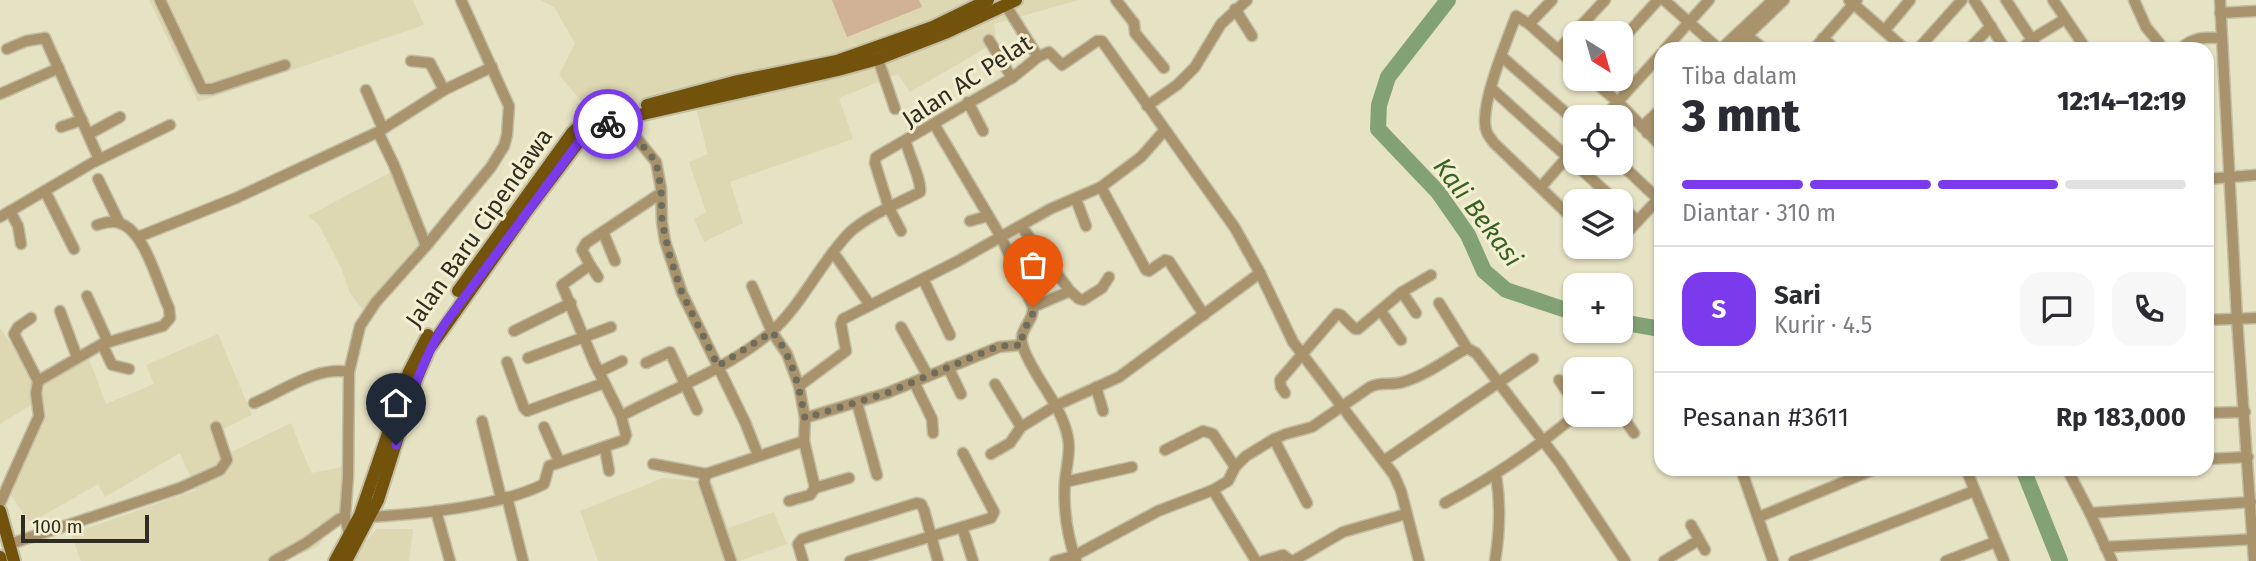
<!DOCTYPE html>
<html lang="id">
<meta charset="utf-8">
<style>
:root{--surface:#fff;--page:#f7f7f7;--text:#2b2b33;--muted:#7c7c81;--line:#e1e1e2;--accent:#7c3aed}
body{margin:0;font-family:"Fira Sans",sans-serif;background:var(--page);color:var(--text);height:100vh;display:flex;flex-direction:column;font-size:26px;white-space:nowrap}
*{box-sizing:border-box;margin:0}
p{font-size:23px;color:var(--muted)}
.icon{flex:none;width:38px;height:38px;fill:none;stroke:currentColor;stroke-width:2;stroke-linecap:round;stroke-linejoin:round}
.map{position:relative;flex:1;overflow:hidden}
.side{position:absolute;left:1654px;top:42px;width:560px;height:434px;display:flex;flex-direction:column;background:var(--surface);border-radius:21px;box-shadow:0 2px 5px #0004}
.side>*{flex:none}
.needle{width:46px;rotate:143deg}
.fabs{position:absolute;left:1563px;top:21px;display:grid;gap:14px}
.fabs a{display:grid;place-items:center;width:70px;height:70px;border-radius:14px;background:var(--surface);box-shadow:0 2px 5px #0004;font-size:35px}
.scale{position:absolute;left:21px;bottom:18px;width:128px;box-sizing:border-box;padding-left:7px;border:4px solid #2f2d22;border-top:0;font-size:19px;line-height:24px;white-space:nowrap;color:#2f2d22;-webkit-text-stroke:5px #f4efd1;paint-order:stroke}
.pin{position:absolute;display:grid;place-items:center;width:60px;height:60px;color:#fff;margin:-72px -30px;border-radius:50% 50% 50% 0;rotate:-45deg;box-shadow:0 0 7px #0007}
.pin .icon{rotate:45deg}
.courier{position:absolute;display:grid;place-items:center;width:70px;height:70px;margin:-35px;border:5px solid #7c3aed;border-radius:50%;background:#fff;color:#222;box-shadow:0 2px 9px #0007}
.overview em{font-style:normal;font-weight:800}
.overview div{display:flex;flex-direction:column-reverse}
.overview{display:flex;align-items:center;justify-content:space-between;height:119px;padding:0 28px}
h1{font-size:46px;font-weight:800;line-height:52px}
.bar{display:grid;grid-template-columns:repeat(4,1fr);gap:10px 7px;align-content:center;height:84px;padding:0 28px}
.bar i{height:9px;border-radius:5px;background:var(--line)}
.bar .current{background:var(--accent)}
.bar p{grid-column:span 4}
.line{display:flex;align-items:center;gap:18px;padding:0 28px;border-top:2px solid var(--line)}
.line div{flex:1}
.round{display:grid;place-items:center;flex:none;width:74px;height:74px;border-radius:21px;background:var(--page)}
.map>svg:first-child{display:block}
.built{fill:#ddd7b2}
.green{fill:#d1b297}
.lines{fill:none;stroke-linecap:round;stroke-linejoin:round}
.river{stroke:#82a276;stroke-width:16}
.minor-casing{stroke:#c1bea4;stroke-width:13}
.major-casing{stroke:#c1bea4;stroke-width:16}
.minor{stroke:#a9936c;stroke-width:10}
.major{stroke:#73530c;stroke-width:12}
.done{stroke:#6f6c5b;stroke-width:7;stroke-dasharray:0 12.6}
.route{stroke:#7c3aed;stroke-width:9}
.labels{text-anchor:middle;stroke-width:6;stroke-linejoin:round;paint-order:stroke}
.street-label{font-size:24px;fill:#2f2d22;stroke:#f4efd1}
.water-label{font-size:26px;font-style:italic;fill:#376224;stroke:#f4efd1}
</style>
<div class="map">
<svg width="2256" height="561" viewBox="0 0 2256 561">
<rect width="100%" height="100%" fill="#e6e2c4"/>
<g class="built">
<path d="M 149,0 L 413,0 L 424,25 L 198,102 Z"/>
<path d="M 540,0 L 1079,0 L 994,24 L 996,42 L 910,92 L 898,74 L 839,98 L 853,139 L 730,182 L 743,223 L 704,242 L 694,219 L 706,212 L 689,162 L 708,154 L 694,101 L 603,127 L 559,75 L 575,43 L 554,7 Z"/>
<path d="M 395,170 L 426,249 L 366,314 L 350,293 L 341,268 L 319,225 L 308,216 Z"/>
<path d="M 0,328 L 38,383 L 88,356 L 106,404 L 154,384 L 146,365 L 218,334 L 252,415 L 215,433 L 223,456 L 291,423 L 311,473 L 353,465 L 352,503 L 317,547 L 284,561 L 81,561 L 71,534 L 196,490 L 180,453 L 105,497 L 98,484 L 30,523 L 8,491 L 40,419 L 36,402 L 0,424 Z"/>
<path d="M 663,478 L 712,482 L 728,528 L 774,512 L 787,544 L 740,561 L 598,561 L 580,511 Z"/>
<path d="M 377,529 L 413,529 L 409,561 L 354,561 L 357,550 Z"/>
</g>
<path class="green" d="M 832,0 L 919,0 L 922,7 L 847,37 Z"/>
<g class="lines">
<g class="river">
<path d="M 1448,0 L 1388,77 L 1379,105 L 1378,129 L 1438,192 L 1468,235 L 1484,271 L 1506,290 L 1575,313"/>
<path d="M 1620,322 L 1661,329"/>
<path d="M 2023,469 L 2060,561"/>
</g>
<g class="minor-casing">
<g id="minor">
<path d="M 160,0 L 202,89 L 212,89 L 285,65"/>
<path d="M 1116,0 L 1134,23 L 1135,33 L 1164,68"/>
<path d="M 1664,0 L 1719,49"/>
<path d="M 1849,0 L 1905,49"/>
<path d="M 1974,0 L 2005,49"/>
<path d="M 2006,0 L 2038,49"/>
<path d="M 2053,0 L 2086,49"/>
<path d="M 2134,0 L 2146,27 L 2164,49"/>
<path d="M 2220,0 L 2237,319 L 2254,561"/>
<path d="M 1005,4 L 1038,57"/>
<path d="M 1235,9 L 1252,36"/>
<path d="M 2220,13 L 2256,11"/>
<path d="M 1529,24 L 1552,0"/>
<path d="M 1885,30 L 1910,0"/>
<path d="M 1742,32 L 1764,49"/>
<path d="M 1823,38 L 1835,49"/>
<path d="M 989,40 L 1012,78"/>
<path d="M 1620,42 L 1658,0"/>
<path d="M 7,49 L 26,41 L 45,38 L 99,159"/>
<path d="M 1665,49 L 1709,0"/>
<path d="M 1721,49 L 1773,0"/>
<path d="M 1733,49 L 1784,0"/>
<path d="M 1814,49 L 1857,0"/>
<path d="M 1918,49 L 1962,0"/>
<path d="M 1969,49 L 1991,26"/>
<path d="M 2022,49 L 2032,39 L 2065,19"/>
<path d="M 2180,49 C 2193,37 2204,37 2221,38"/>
<path d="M 1558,50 L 1605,0"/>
<path d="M 1501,56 L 1575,121"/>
<path d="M 878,59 L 895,109"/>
<path d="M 411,61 L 430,63 L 444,90"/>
<path d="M 1575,65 L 1529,24 L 1516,16 C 1506,43 1484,95 1485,123 C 1485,132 1489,136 1494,143 L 1575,221"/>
<path d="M 1591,79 L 1618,102 L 1661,146"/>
<path d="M 1492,89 L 1616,201"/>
<path d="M 366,90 L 383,129"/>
<path d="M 0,94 L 59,68"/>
<path d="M 968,102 L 983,131"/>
<path d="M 1147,106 L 1177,85 L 1195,67 L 1221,24 L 1247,0"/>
<path d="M 1604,117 L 1661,54"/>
<path d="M 621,119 L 656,162 L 661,188 L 662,222 L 665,241 L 682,293 L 745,422 L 758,455"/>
<path d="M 934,124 L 1001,237 L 1033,307 C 1034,323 1017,329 1023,347 C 1034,378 1062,405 1068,438 C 1071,452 1066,468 1065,481 C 1063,509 1067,535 1076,561"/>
<path d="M 61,127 L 82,120"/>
<path d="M 1642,127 L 1661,109"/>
<path d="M 378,132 L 394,165 L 426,246"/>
<path d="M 1647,133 L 1661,120"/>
<path d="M 89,134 L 120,117"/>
<path d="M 1620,163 L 1658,199"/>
<path d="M 98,179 L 119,222"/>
<path d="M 2207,179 L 2256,175"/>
<path d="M 1101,187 L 1146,270 L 1149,271 L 1165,260 L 1169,261 L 1204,315"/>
<path d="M 1541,187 L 1575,148"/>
<path d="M 45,191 L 74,249"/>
<path d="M 1076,199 L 1086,226"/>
<path d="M 1620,205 L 1638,221"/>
<path d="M 10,211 L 18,226 L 21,244"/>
<path d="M 0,217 L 92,163 L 170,125"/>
<path d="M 970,221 L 988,216"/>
<path d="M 1021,226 L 1070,291 L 1033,307"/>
<path d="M 901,231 L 889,208 L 875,163 L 876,157 L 1012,78 L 1038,57 L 1049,52 L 1062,65 L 1097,41 L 1102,41 L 1235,228 L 1260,273 L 1293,342 L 1394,475 L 1401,491 L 1419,561"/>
<path d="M 603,232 L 615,261"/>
<path d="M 138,237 L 236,198 L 378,132 L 444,90 L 492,67"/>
<path d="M 1620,240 L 1661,196"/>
<path d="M 1599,247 L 1606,252 L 1614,247"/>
<path d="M 833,252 L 870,305"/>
<path d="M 590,265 L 598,277"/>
<path d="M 923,279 L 950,335"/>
<path d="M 752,286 L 772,332 L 787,354 L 799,386 L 805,418 L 804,441 L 815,488 L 810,495 L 789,501"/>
<path d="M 1070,291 L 1079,299 L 1083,300 L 1102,288 L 1109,277"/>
<path d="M 1402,292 L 1416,313"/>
<path d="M 87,296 L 108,342"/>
<path d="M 1439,303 L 1467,348 L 1476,353 L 1560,463 L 1625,561"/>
<path d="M 60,311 L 77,357"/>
<path d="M 1381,311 L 1401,340"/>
<path d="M 2207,320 L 2256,318"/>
<path d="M 901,327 L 928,376"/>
<path d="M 514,331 L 571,303"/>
<path d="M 102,344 L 112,365 L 129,369"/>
<path d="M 528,358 L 611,327"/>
<path d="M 507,362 L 524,408 L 527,411 L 604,383"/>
<path d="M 646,363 L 670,352 L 697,410"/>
<path d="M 948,367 L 961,394"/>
<path d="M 599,372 L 622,361"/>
<path d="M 1559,380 L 1575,404"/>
<path d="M 38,381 L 102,344 L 163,326 L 170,318 L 169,308 C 158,285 145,230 119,223 C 112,220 104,223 97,225"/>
<path d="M 914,382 L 932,419 L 933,433"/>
<path d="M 995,384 L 1021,427"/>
<path d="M 799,386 L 846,351 L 841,324 L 843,319 L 958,261 L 1050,209 L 1101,187 L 1141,157 L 1164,131"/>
<path d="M 1096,387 L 1103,411"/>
<path d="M 1285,393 L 1281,387 L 1280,380 L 1337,314 L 1341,315 L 1355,329 L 1358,329 L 1402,292 L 1431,275"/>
<path d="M 254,403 C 283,391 316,366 349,372"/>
<path d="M 857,403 L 877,475"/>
<path d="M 1620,413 L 1634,433"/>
<path d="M 2207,413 L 2245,412"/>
<path d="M 621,416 L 594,362 L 562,285 L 590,265 L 582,250 L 586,243 L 661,193"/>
<path d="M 805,418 L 887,393 L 999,347 L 1022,345"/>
<path d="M 482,421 L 501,498"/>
<path d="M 544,427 L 559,461"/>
<path d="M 1274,439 L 1307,503"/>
<path d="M 605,448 L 609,471"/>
<path d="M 1165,450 L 1203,431 L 1213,434 L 1235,467 L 1246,456 L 1274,439 L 1286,434 L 1312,427 L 1370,387 C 1381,381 1391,386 1403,382 C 1425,376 1447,359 1467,348"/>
<path d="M 963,453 L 994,512 L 991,518 L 962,527 L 973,561"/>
<path d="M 991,454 L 1010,443 L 1021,427 L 1055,406 L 1119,377 L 1260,273"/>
<path d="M 2207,459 L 2248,457"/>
<path d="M 1385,460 L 1533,359"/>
<path d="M 653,464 L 706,474"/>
<path d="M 1741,469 L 1773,561"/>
<path d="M 1966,469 L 2004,561"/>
<path d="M 2067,469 L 2090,513 L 2112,561"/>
<path d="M 706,474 L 804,441"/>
<path d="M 706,474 L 704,482 L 731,561"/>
<path d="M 1065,482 L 1132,467"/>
<path d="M 815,488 L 849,478"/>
<path d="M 1213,490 L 1256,561"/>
<path d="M 507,497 L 523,561"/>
<path d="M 0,503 L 39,416 L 36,393 L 38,381 L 14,334 L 18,327 L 31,318"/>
<path d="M 1445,503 C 1492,478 1535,449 1576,415"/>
<path d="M 436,511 L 450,561"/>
<path d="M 2090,513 L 2251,502"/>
<path d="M 369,517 C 419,514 499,507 544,484 L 549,466 L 624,440 L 626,435 L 621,416 C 670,390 727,369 770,333 C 801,307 821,261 850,232 C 869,215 897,204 920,192 C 922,181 909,156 906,142"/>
<path d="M 1759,517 L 1875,469"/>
<path d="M 1691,525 L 1705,550"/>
<path d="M 353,535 L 349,534 L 345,517 L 348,477 L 349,372 L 360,326 L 376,302 L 426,246 L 491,167 L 504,146 L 507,135 L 509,106 L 461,0"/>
<path d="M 10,544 L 180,488 L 220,470 L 227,460 L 216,427"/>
<path d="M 2105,547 L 2256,539"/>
<path d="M 274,561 L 306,543 L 339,519 L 345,517"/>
<path d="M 803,561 L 798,544 L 802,539 L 917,503 L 921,504 L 924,510 L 938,561"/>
<path d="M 850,561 L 962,527"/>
<path d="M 1055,561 L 1074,556 L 1158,511 L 1213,490 L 1228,481 L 1235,467"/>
<path d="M 1263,561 L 1283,555 L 1291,561"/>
<path d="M 1293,561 L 1343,532 L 1406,514"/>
<path d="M 1495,561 C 1500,531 1501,505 1496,475"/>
<path d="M 1664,561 L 1699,540"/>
<path d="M 1794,561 L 1974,491"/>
<path d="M 1946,561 L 1995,542"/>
</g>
</g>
<g class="major-casing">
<g id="major">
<path d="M 647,105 L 734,82 L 837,61 L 933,27 L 988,0"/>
<path d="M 458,291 L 572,133 L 583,123 L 613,114"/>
<path d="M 0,511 L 14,561"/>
<path d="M 0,557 L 1,561"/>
<path d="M 335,561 L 360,515 L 409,372 L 428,335"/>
<path d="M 346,561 L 378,500 L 416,380 L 429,349 L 526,212 L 581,139 L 590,131 L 621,119 L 838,70 L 878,59 L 945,33 L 1016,0"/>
</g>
</g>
<use href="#minor" class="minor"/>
<use href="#major" class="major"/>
</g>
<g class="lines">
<path class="done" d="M 608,124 L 621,119 L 656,162 L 661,188 L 662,222 L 670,257 L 682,293 L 718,366 L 772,332 C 793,356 799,388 805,418 L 887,393 L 999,346 L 1022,345 C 1021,323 1034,323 1033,307"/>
<path class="route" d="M 396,445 C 409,401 421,361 446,322 L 581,139 L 590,131 L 608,124"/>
</g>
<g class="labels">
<g class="street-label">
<text transform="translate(967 81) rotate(-33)" y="8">Jalan AC Pelat</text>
<text transform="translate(479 228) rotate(-55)" y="8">Jalan Baru Cipendawa</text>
</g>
<g class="water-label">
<text transform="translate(1478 212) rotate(53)" y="9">Kali Bekasi</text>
</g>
</g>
</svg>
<div class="fabs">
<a><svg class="needle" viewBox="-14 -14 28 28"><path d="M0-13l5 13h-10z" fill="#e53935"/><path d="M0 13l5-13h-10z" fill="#7c7c81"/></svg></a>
<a><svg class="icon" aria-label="locate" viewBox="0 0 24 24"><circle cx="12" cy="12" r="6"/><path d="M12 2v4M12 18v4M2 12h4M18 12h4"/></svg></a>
<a><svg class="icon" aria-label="layers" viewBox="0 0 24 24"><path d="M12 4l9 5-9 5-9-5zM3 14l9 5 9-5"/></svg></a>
<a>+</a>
<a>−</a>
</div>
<div class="scale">100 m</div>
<div class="pin" style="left:1033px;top:307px;background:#ea580c"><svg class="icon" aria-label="bag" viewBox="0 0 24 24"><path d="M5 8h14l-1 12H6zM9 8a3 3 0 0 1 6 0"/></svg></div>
<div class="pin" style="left:396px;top:445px;background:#1f2937"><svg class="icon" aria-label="home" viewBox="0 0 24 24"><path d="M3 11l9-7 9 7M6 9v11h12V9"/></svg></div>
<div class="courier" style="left:608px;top:124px"><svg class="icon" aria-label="bike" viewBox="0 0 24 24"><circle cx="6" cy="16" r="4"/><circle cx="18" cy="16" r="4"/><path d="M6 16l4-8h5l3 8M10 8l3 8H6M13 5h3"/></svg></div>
<section class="side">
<div class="overview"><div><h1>3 mnt</h1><p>Tiba dalam</p></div><em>12:14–12:19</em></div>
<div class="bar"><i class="current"></i><i class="current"></i><i class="current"></i><i></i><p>Diantar · 310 m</p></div>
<div class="line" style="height:126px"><b class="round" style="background:var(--accent);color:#fff">S</b><div><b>Sari</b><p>Kurir · 4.5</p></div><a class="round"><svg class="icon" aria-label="chat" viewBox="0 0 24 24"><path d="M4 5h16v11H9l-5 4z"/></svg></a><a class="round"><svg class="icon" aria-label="phone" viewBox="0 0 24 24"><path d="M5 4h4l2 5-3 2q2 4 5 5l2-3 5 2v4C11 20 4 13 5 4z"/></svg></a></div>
<div class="line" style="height:91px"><div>Pesanan #3611</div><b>Rp 183,000</b></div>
</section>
</div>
